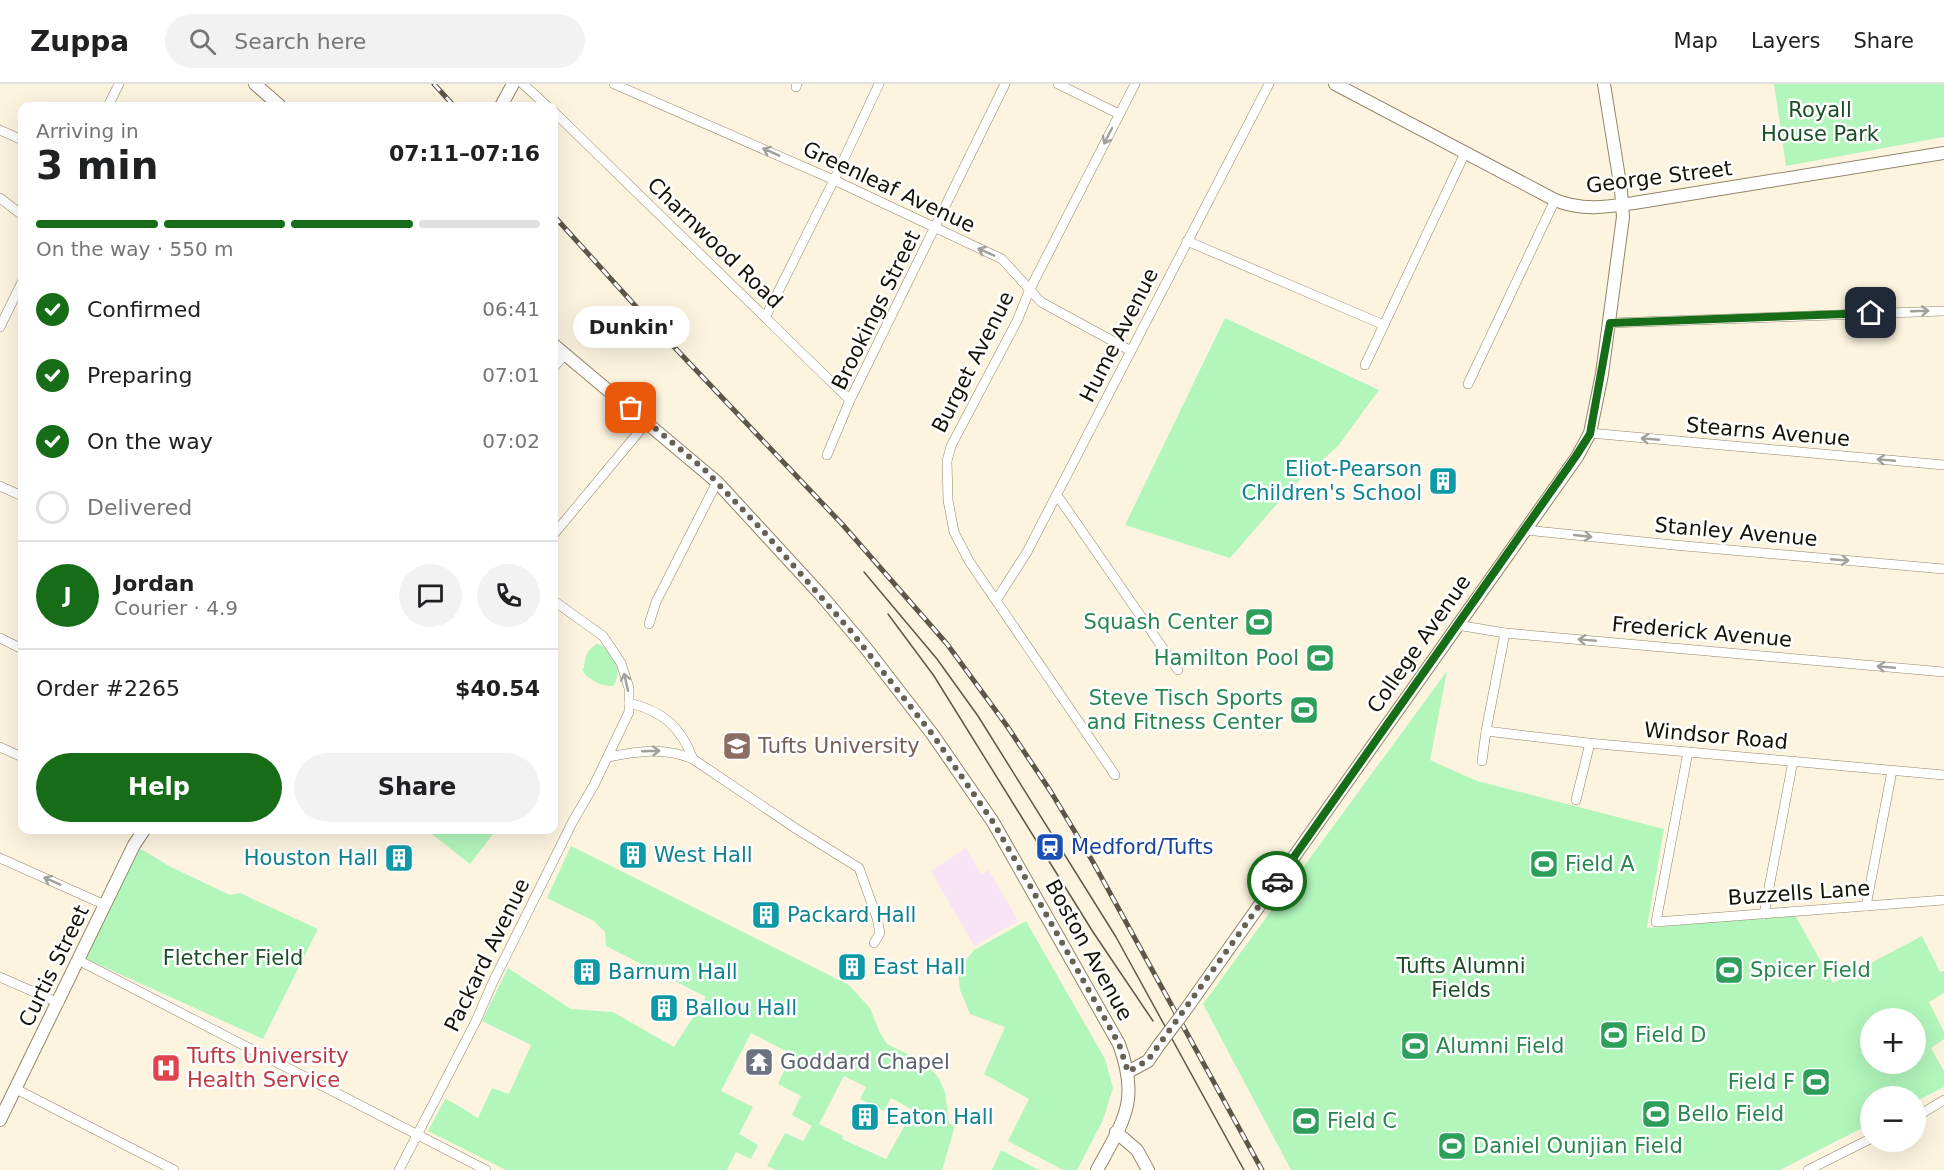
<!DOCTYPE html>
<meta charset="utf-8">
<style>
:root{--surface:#fff;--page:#f2f2f2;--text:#202124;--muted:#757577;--line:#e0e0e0;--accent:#176d17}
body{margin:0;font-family:"DejaVu Sans",sans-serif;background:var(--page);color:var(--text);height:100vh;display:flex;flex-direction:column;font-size:22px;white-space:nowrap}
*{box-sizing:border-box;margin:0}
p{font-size:20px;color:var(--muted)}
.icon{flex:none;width:33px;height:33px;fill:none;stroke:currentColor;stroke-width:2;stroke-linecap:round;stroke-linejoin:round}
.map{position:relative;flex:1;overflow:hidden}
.drawer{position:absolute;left:18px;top:18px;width:540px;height:732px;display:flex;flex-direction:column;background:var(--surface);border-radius:12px;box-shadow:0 6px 24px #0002}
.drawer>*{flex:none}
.tools{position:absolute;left:1860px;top:924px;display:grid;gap:12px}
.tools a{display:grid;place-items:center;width:66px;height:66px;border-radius:50%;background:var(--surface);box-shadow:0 6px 24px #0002;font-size:30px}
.pin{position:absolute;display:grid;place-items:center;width:51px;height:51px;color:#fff;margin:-26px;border-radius:12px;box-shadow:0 3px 9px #0006}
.courier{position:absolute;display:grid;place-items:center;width:60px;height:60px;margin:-30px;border:4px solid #176d17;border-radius:50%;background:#fff;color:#222;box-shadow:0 2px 8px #0007}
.bubble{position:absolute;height:42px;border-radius:21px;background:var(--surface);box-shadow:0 6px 24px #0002;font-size:20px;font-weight:800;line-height:42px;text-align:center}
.summary em{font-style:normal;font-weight:800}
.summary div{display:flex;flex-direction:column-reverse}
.summary{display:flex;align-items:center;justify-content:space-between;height:102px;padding:0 18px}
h1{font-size:39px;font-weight:800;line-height:45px}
.bar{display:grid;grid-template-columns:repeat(4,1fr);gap:9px 6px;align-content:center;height:72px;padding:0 18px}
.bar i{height:8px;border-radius:4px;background:var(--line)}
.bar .current{background:var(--accent)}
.bar p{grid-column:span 4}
.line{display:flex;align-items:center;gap:15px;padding:0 18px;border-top:2px solid var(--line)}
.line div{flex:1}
.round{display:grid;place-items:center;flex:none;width:63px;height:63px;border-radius:32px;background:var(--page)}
ol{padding:0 18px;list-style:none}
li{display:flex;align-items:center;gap:18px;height:66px}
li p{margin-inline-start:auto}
li .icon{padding:6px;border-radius:50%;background:var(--accent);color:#fff;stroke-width:4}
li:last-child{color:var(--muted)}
li i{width:33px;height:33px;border:3px solid var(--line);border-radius:50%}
.button{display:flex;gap:12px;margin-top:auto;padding:12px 18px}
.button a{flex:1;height:69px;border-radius:36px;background:var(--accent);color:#fff;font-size:24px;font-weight:800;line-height:69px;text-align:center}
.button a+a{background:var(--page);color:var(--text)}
header{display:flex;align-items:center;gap:36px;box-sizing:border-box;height:84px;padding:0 30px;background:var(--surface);border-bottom:2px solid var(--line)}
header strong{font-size:28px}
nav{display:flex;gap:33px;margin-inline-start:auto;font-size:21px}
.search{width:420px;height:54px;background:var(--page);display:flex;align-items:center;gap:15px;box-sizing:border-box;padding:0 21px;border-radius:33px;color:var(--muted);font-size:22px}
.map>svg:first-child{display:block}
.industrial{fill:#f8e4f4}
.green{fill:#b2f6bc;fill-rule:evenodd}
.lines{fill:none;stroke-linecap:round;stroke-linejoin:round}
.street-casing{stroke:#938567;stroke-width:10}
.secondary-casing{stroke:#938567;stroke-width:14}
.street{stroke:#fff;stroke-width:9}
.secondary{stroke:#fff;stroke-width:12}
.tram{stroke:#5d5749;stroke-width:1.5}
.rail-casing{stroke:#5d5749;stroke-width:5}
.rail{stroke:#fff;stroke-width:3;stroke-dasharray:9;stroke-linecap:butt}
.secondary-bridge-casing{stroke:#938567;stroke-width:14;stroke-linecap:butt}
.secondary-bridge{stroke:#fff;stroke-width:12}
.oneway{stroke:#a2a09b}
.done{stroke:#686052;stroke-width:6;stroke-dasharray:0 10.8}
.route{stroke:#176d17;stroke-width:8}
.labels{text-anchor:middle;stroke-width:5;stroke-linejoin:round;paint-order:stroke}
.park-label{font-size:21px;fill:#1b4e26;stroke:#fff}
.street-label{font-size:21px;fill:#171106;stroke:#fff}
.culture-label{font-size:21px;fill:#0d838f;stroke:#fff;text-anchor:start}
.leisure-label{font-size:21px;fill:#27864d;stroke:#fff;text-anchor:start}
.education-label{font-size:21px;fill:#785e54;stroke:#fff;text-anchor:start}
.transit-label{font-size:21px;fill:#164399;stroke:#fff;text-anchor:start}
.health-label{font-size:21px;fill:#be3a42;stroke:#fff;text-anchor:start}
.worship-label{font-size:21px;fill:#5b616d;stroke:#fff;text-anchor:start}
</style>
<header>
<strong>Zuppa</strong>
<div class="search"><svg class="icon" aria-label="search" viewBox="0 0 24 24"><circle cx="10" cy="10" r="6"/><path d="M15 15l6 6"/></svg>Search here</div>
<nav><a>Map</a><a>Layers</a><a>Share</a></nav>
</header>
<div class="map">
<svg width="1944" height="1086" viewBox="0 0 1944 1086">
<rect width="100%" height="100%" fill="#fdf4e0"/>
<path class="industrial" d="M 966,764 L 981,790 L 989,786 L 1018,837 L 974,862 L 931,787 Z"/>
<g class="green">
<path d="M 1774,0 L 1944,0 L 1944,53 L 1786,82 Z"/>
<path d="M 1225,234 L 1379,306 L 1338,362 L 1291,404 L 1230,474 L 1125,441 Z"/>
<path d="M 597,560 C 613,564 624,588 613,602 C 602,603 586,595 582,585 L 584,584 C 585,573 586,566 597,560 Z"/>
<path d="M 1447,587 L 1430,676 L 1477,697 L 1664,745 L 1647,844 L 1795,831 L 1833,899 L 1922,852 L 1940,888 L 1944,887 L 1944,909 L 1929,918 L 1944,948 L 1944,955 L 1931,964 L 1944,987 L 1944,1003 L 1916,1017 L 1916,1012 L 1870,1012 L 1870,1040 L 1780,1086 L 1291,1086 L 1203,920 ZM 1870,934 L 1916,934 L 1916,980 L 1870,980 Z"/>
<path d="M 427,746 L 496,746 L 470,780 Z"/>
<path d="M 134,761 L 171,783 L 230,811 L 240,809 L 318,845 L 263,955 L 80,872 Z"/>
<path d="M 571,762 L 849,901 L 870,924 L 879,947 L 887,960 L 924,978 L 938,993 L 945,1008 L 949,1039 L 955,1042 L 942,1086 L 776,1086 L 767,1082 L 785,1049 L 803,1057 L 812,1042 L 792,1031 L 801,1012 L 778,1000 L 792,970 L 751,949 L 721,1007 L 753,1023 L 739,1050 L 758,1061 L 751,1075 L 736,1068 L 727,1086 L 506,1086 L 428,1047 L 445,1015 C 457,1020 466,1027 478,1034 L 492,1004 L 509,1010 L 531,961 L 482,937 L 508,884 L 571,925 L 613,928 L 674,963 L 706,913 L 606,862 L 605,848 L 594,837 L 547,814 ZM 844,992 L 866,1003 L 860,1015 L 884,1027 L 891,1014 L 911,1025 L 903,1042 L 904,1043 L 886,1075 L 842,1055 L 843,1052 L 819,1040 Z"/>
<path d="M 1026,837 L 1105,975 L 1113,1004 L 1103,1036 L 1077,1086 L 1063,1086 L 1008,1057 L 1029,1015 L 984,990 L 1005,943 L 970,930 L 960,906 L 958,886 L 974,866 Z"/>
<path d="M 1001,1066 L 1039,1086 L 992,1086 Z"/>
</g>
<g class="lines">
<g class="street-casing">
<g id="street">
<path d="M 523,0 L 547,22"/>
<path d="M 614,0 L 834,96 L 1002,175 L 1041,218 L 1131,267"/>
<path d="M 1058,0 L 1119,30"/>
<path d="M 796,3 L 797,0"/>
<path d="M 108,22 L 119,0"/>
<path d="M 554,28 L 850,316"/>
<path d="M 0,46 L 22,56"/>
<path d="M 0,114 L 22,131"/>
<path d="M 1187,157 L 1384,241"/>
<path d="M 766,232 L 834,96 L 879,0"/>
<path d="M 1610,239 L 1944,227"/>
<path d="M 0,243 L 22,198"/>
<path d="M 1365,281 L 1465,69"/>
<path d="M 554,283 L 565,270"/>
<path d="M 1468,300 L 1555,116"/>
<path d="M 1590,349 L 1944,381"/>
<path d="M 827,371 L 850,316 L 1005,0"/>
<path d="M 0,402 L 22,412"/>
<path d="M 1057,411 L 1178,586"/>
<path d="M 1525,446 L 1674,461 L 1944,485"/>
<path d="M 554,450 L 647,338"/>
<path d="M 997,515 L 1027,468 L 1269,0"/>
<path d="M 649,540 L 656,518 L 717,398"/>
<path d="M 1457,541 L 1505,549 L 1944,588"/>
<path d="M 0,554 L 22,565"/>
<path d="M 629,619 C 663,627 681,643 693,675"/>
<path d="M 1486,647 L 1588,659 L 1944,691"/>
<path d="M 0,663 L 22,673"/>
<path d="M 1688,668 L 1656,838 L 1944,816"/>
<path d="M 608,673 C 639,667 664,663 693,675 L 795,744 L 859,784 L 877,834 L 880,849 L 874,859"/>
<path d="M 1482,677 L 1486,647 L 1505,549"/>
<path d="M 1115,691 L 969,477 L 954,448 L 948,416 L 947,377 L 951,362 L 1017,237 L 1030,205 L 1135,0"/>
<path d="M 1576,716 L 1590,659"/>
<path d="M 0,774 L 105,821"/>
<path d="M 1866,822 L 1892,687"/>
<path d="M 1764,830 L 1793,677"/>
<path d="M 78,876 L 486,1086"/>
<path d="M 0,893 L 59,919"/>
<path d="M 16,1005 L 174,1086"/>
<path d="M 1916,1033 L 1944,1016"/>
<path d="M 399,1086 L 476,937 L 492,900 L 573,737 L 594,701 L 629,628 L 629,604 L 621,579 L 603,552 L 554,517"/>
<path d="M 1808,1086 L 1870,1055"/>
</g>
</g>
<g class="secondary-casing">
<g id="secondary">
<path d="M 255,0 L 280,22"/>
<path d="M 1335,0 L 1555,116 C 1581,127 1607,123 1634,119 L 1944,69"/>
<path d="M 501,22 L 513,0"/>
<path d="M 554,261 L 717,398 L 821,511 L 865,563 L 933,651 L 993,738 L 1119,960 C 1140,1017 1124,1036 1097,1086"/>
<path d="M 1184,928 L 1577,373 L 1590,349 L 1602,290 L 1623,133 L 1621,106 L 1604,0"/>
<path d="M 1128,988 L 1148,977 L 1159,961"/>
<path d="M 0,1036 L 134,761 L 144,746"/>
<path d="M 1116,1048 L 1137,1066 L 1148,1086"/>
</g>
</g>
<use href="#street" class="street"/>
<use href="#secondary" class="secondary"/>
<g class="tram">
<path d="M 864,488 L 937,575 L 978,632 L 1116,853 L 1244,1086"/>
<path d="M 888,530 L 934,592 L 1093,848 L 1153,937"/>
</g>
<g class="rail-casing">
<g id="rail">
<path d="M 434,0 L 454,22"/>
<path d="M 554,132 L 640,227 L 842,440 L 947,560 L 1007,642 L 1051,708 L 1093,778 L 1262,1086"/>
</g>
</g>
<use href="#rail" class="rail"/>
<g class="secondary-bridge-casing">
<path id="secondary-bridge" d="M 1159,961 L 1184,928"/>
</g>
<use href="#secondary-bridge" class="secondary-bridge"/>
</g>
<defs><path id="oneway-shaft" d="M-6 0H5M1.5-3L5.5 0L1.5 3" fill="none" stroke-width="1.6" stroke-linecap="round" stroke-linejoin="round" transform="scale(1.5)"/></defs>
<g class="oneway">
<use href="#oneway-shaft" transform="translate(1108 52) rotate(117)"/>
<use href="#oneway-shaft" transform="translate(771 68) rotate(-156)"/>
<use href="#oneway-shaft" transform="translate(986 168) rotate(-156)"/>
<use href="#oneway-shaft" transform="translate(1920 227) rotate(-2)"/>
<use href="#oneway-shaft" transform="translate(1650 355) rotate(-175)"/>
<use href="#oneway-shaft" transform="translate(1886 376) rotate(-175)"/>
<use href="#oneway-shaft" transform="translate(1583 452) rotate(6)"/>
<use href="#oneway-shaft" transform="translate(1840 476) rotate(5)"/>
<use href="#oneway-shaft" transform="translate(1587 556) rotate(-175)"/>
<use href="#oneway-shaft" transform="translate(1886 583) rotate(-175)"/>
<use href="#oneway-shaft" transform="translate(626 598) rotate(-103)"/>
<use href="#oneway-shaft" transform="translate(651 667) rotate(-2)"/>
<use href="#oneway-shaft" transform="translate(52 797) rotate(-156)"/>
</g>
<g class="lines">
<path class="done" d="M 631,324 L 704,385 L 764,448 L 850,546 L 933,651 L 993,738 L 1033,807 L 1119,960 L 1128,988 L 1148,976 L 1277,797"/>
<path class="route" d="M 1277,797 L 1576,372 L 1590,350 L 1610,239 L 1871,229"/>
</g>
<defs>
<g id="building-square" transform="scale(1.5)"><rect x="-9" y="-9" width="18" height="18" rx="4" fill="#0f9aa8" stroke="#fff"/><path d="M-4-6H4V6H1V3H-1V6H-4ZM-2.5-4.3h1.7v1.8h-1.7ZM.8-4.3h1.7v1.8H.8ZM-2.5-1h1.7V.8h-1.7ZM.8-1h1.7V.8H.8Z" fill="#fff"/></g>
<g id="stadium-square" transform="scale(1.5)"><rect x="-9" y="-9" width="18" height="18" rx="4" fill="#2e9e5b" stroke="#fff"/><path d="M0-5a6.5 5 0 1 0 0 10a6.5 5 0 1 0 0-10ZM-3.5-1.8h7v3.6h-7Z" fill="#fff"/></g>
<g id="university-square" transform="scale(1.5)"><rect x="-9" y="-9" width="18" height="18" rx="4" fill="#8d6e63" stroke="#fff"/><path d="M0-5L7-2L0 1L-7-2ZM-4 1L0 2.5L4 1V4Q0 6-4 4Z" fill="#fff"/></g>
<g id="station-square" transform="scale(1.5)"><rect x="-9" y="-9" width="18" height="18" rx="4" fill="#1a4fb4" stroke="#fff"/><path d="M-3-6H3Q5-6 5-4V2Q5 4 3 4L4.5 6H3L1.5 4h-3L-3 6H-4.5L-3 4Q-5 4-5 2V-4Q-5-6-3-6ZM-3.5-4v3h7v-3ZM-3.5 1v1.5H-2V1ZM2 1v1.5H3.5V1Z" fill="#fff"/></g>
<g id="temple-square" transform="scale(1.5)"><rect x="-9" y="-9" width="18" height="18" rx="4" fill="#6b7280" stroke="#fff"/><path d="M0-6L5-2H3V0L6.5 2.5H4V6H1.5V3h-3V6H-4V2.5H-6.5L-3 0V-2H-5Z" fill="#fff"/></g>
<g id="hospital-square" transform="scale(1.5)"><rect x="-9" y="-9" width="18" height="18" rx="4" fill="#e0444e" stroke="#fff"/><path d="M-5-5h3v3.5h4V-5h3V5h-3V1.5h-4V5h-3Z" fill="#fff"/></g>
</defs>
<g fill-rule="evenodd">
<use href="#building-square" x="1443" y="397"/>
<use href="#stadium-square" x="1259" y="538"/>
<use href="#stadium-square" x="1320" y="574"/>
<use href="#stadium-square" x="1304" y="626"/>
<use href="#university-square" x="737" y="662"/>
<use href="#station-square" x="1050" y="763"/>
<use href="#building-square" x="633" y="771"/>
<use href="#building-square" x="399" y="774"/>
<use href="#stadium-square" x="1544" y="780"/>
<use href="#building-square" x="766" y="831"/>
<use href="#building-square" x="852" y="883"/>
<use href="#stadium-square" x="1729" y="886"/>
<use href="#building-square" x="587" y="888"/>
<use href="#building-square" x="664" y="924"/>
<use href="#stadium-square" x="1614" y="951"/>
<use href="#stadium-square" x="1415" y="962"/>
<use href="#temple-square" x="759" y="978"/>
<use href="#hospital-square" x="166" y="984"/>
<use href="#stadium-square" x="1816" y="998"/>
<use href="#stadium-square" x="1656" y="1030"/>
<use href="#building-square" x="865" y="1033"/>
<use href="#stadium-square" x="1306" y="1037"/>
<use href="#stadium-square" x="1452" y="1062"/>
</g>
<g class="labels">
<g class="park-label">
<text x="1820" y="33">Royall<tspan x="1820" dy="24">House Park</tspan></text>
<text x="233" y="881">Fletcher Field</text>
<text x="1461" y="889">Tufts Alumni<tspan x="1461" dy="24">Fields</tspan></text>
</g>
<g class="street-label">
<text transform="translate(1659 93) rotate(-7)" y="7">George Street</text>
<text transform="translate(889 103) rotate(25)" y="7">Greenleaf Avenue</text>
<text transform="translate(715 159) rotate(44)" y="7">Charnwood Road</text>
<text transform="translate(876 226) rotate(-64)" y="7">Brookings Street</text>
<text transform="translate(1119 251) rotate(-63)" y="7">Hume Avenue</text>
<text transform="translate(973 278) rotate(-63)" y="7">Burget Avenue</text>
<text transform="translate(1768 348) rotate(5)" y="7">Stearns Avenue</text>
<text transform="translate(1736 448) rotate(5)" y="7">Stanley Avenue</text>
<text transform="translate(1702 548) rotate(5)" y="7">Frederick Avenue</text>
<text transform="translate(1419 560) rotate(-55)" y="7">College Avenue</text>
<text transform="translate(1716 652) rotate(5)" y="7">Windsor Road</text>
<text transform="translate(1799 809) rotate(-4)" y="7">Buzzells Lane</text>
<text transform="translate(1089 866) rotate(61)" y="7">Boston Avenue</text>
<text transform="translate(487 871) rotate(-64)" y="7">Packard Avenue</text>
<text transform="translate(54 882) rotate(-64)" y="7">Curtis Street</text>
</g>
<g class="culture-label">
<text x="1422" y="392" text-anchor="end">Eliot-Pearson<tspan x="1422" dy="24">Children's School</tspan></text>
<text x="654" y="778">West Hall</text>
<text x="378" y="781" text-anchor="end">Houston Hall</text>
<text x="787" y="838">Packard Hall</text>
<text x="873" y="890">East Hall</text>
<text x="608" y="895">Barnum Hall</text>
<text x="685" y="931">Ballou Hall</text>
<text x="886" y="1040">Eaton Hall</text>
</g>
<g class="leisure-label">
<text x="1238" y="545" text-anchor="end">Squash Center</text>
<text x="1299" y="581" text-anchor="end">Hamilton Pool</text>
<text x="1283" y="621" text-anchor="end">Steve Tisch Sports<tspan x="1283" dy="24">and Fitness Center</tspan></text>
<text x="1565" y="787">Field A</text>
<text x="1750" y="893">Spicer Field</text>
<text x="1635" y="958">Field D</text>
<text x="1436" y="969">Alumni Field</text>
<text x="1795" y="1005" text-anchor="end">Field F</text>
<text x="1677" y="1037">Bello Field</text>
<text x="1327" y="1044">Field C</text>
<text x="1473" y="1069">Daniel Ounjian Field</text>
</g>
<g class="education-label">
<text x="758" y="669">Tufts University</text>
</g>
<g class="transit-label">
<text x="1071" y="770">Medford/Tufts</text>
</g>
<g class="health-label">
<text x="187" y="979">Tufts University<tspan x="187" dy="24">Health Service</tspan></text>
</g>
<g class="worship-label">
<text x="780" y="985">Goddard Chapel</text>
</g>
</g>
</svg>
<div class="tools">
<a>+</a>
<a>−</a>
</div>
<div class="pin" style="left:631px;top:324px;background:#ea580c"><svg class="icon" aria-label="bag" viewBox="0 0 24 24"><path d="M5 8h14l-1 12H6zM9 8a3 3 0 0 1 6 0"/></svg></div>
<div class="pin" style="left:1871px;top:229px;background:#1f2937"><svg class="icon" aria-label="home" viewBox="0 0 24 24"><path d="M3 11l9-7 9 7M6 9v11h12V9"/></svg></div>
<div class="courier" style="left:1277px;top:797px"><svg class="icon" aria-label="car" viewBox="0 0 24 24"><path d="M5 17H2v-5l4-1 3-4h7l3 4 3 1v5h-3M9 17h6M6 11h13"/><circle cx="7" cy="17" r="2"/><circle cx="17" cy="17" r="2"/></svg></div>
<div class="bubble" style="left:573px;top:222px;width:117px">Dunkin'</div>
<section class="drawer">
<div class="summary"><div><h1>3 min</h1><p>Arriving in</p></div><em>07:11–07:16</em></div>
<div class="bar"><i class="current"></i><i class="current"></i><i class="current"></i><i></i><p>On the way · 550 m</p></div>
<ol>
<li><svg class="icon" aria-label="check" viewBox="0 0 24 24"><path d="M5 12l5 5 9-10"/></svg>Confirmed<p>06:41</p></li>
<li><svg class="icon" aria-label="check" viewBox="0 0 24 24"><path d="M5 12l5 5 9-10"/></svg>Preparing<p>07:01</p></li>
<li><svg class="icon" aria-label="check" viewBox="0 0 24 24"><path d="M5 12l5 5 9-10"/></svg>On the way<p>07:02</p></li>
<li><i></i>Delivered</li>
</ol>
<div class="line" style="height:108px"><b class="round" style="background:var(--accent);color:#fff">J</b><div><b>Jordan</b><p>Courier · 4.9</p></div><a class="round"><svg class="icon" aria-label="chat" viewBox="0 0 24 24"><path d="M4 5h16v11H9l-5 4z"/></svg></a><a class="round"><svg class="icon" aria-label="phone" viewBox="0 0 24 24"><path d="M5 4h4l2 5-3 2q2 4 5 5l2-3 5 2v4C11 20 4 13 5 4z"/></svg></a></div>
<div class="line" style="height:78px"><div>Order #2265</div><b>$40.54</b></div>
<div class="button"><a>Help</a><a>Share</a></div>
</section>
</div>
